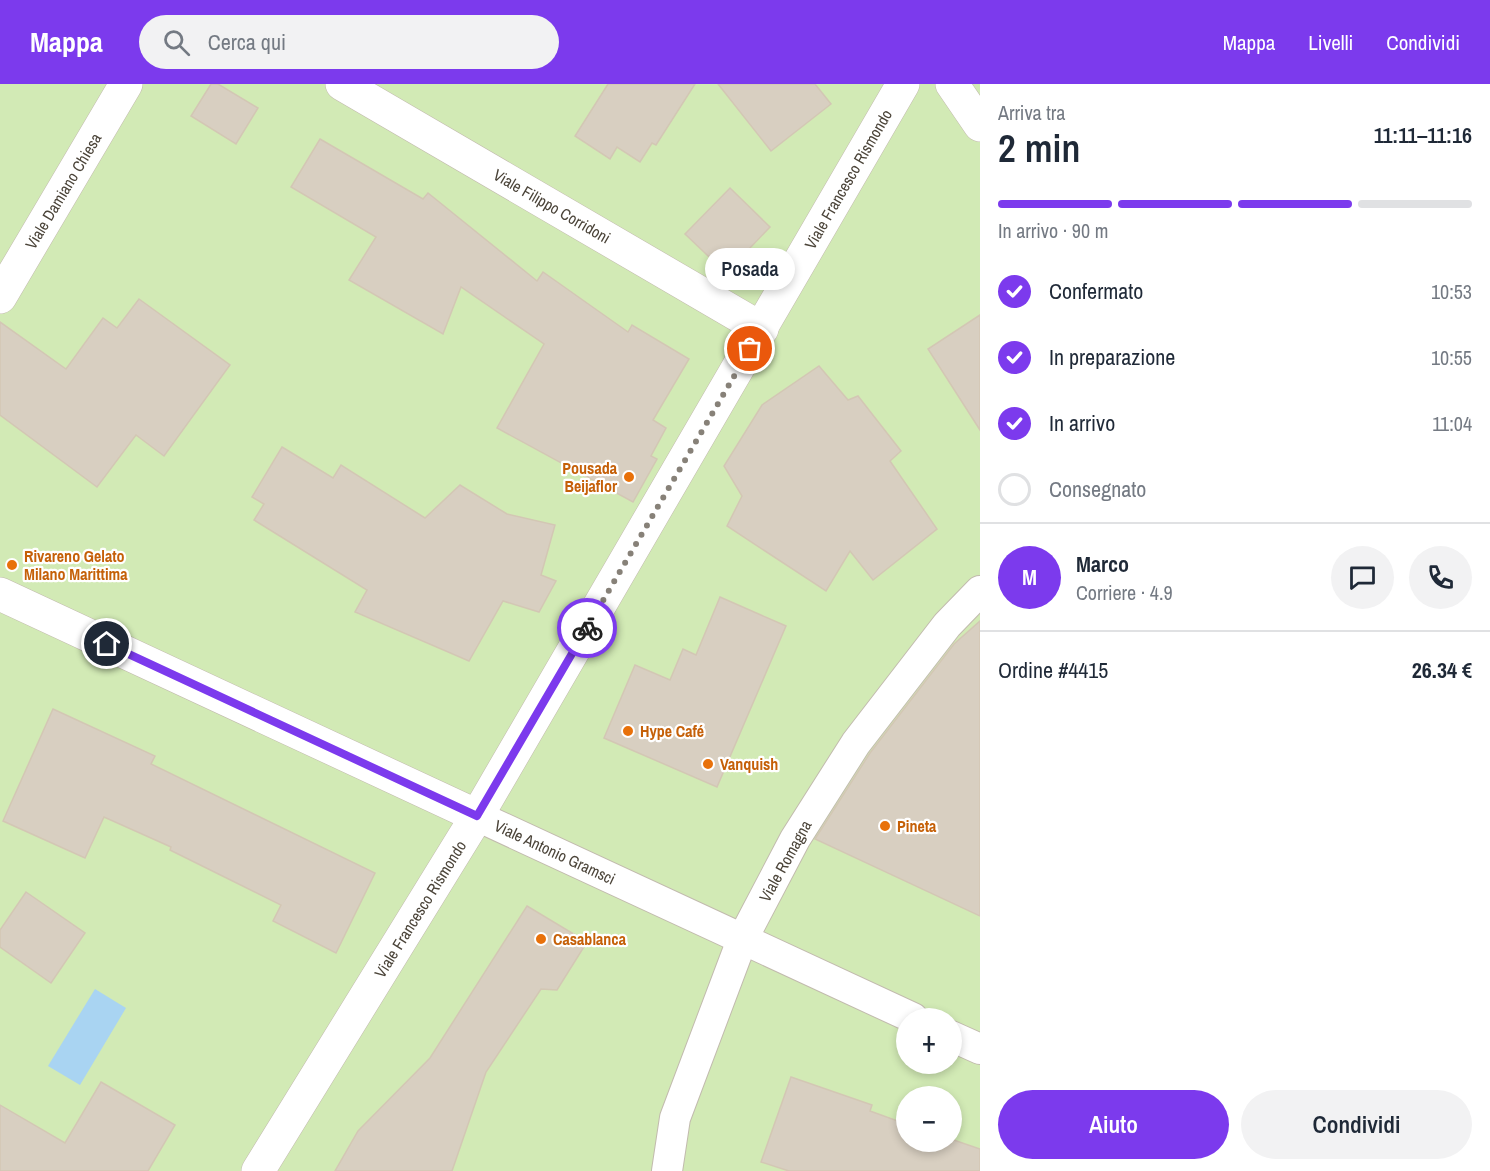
<!DOCTYPE html>
<html lang="it">
<meta charset="utf-8">
<style>
:root{--surface:#fff;--page:#f2f2f3;--text:#1f2937;--muted:#747a83;--line:#e0e1e3;--accent:#7c3aed}
body{margin:0;font-family:"Archivo Narrow",sans-serif;background:var(--page);color:var(--text);height:100vh;display:flex;flex-direction:column;font-size:22px;white-space:nowrap}
*{box-sizing:border-box;margin:0}
p{font-size:20px;color:var(--muted)}
.icon{flex:none;width:33px;height:33px;fill:none;stroke:currentColor;stroke-width:2;stroke-linecap:round;stroke-linejoin:round}
.map{position:relative;flex:1;overflow:hidden}
.panel{display:flex;flex-direction:column;background:var(--surface);width:510px}
.panel>*{flex:none}
.buttons{position:absolute;left:896px;top:924px;display:grid;gap:12px}
.buttons a{display:grid;place-items:center;width:66px;height:66px;border-radius:50%;background:var(--surface);box-shadow:0 3px 9px #0003;font-size:30px}
.pin{position:absolute;display:grid;place-items:center;width:51px;height:51px;color:#fff;margin:-26px;border:3px solid #fff;border-radius:50%;box-shadow:0 2px 6px #0007}
.courier{position:absolute;display:grid;place-items:center;width:60px;height:60px;margin:-30px;border:4px solid #7c3aed;border-radius:50%;background:#fff;color:#222;box-shadow:0 2px 8px #0007}
.bubble{position:absolute;height:42px;border-radius:21px;background:var(--surface);box-shadow:0 3px 9px #0003;font-size:20px;font-weight:600;line-height:42px;text-align:center}
.overview em{font-style:normal;font-weight:600}
.overview div{display:flex;flex-direction:column-reverse}
.overview{display:flex;align-items:center;justify-content:space-between;height:102px;padding:0 18px}
h1{font-size:39px;font-weight:600;line-height:45px}
.bar{display:grid;grid-template-columns:repeat(4,1fr);gap:9px 6px;align-content:center;height:72px;padding:0 18px}
.bar i{height:8px;border-radius:4px;background:var(--line)}
.bar .on{background:var(--accent)}
.bar p{grid-column:span 4}
.line{display:flex;align-items:center;gap:15px;padding:0 18px;border-top:2px solid var(--line)}
.line div{flex:1}
.round{display:grid;place-items:center;flex:none;width:63px;height:63px;border-radius:32px;background:var(--page)}
ol{padding:0 18px;list-style:none}
li{display:flex;align-items:center;gap:18px;height:66px}
li p{margin-inline-start:auto}
li .icon{padding:6px;border-radius:50%;background:var(--accent);color:#fff;stroke-width:4}
li:last-child{color:var(--muted)}
li i{width:33px;height:33px;border:3px solid var(--line);border-radius:50%}
.primary-button{display:flex;gap:12px;margin-top:auto;padding:12px 18px}
.primary-button a{flex:1;height:69px;border-radius:36px;background:var(--accent);color:#fff;font-size:24px;font-weight:600;line-height:69px;text-align:center}
.primary-button a+a{background:var(--page);color:var(--text)}
header{display:flex;align-items:center;gap:36px;box-sizing:border-box;height:84px;padding:0 30px;background:var(--accent);color:#fff}
header strong{font-size:28px}
nav{display:flex;gap:33px;margin-inline-start:auto;font-size:21px}
.search{width:420px;height:54px;background:var(--page);display:flex;align-items:center;gap:15px;box-sizing:border-box;padding:0 21px;border-radius:33px;color:var(--muted);font-size:22px}
main{display:flex;flex:1;min-height:0}
.map>svg:first-child{display:block}
.green{fill:#d2eab5;fill-rule:evenodd}
.water{fill:#a9d4f2}
.building{fill:#d8cfc1;stroke:#d3c7b4;stroke-width:1.5}
.lines{fill:none;stroke-linecap:round;stroke-linejoin:round}
.pedestrian-casing{stroke:#c2bbae;stroke-width:32}
.minor-casing{stroke:#c2bbae;stroke-width:34}
.tertiary-casing{stroke:#c2bbae;stroke-width:34}
.pedestrian{stroke:#fff;stroke-width:30}
.minor{stroke:#fff;stroke-width:33}
.tertiary{stroke:#fff;stroke-width:33}
.done{stroke:#878178;stroke-width:6;stroke-dasharray:0 10.8}
.route{stroke:#7c3aed;stroke-width:8}
.food-dot{fill:#e8710a;stroke:#fff;stroke-width:2}
.labels{text-anchor:middle;stroke-width:4.5;stroke-linejoin:round;paint-order:stroke}
.street-label{font-size:16px;fill:#4b4439;stroke:#fff}
.food-label{font-size:16px;font-weight:bold;fill:#c56008;stroke:#fff;text-anchor:start}
</style>
<header>
<strong>Mappa</strong>
<div class="search"><svg class="icon" aria-label="search" viewBox="0 0 24 24"><circle cx="10" cy="10" r="6"/><path d="M15 15l6 6"/></svg>Cerca qui</div>
<nav><a>Mappa</a><a>Livelli</a><a>Condividi</a></nav>
</header>
<main>
<div class="map">
<svg width="980" height="1087" viewBox="0 0 980 1087">
<rect width="100%" height="100%" fill="#f6f3ec"/>
<path class="green" d="M 0,0 L 980,0 L 980,1087 L 0,1087 ZM 906,934 L 951,934 L 951,980 L 906,980 ZM 906,1012 L 951,1012 L 951,1058 L 906,1058 Z"/>
<path class="water" d="M 95,905 L 126,924 L 80,1001 L 48,982 Z"/>
<g class="building">
<path d="M 211,0 L 218,0 L 258,24 L 236,60 L 191,32 Z"/>
<path d="M 608,0 L 695,0 L 656,61 L 652,59 L 640,78 L 617,63 L 610,75 L 575,52 Z"/>
<path d="M 718,0 L 815,0 L 831,20 L 771,67 Z"/>
<path d="M 320,55 L 423,115 L 428,109 L 537,197 L 543,188 L 628,248 L 632,241 L 689,275 L 653,336 L 666,344 L 651,372 L 657,375 L 633,418 L 497,344 L 544,260 L 461,203 L 443,250 L 349,196 L 376,153 L 291,103 Z"/>
<path d="M 730,104 L 770,143 L 726,189 L 685,150 Z"/>
<path d="M 139,215 L 230,281 L 164,372 L 136,351 L 97,403 L 0,331 L 0,238 L 66,285 L 103,234 L 117,244 Z"/>
<path d="M 980,231 L 980,346 L 928,265 Z"/>
<path d="M 819,282 L 848,316 L 858,312 L 901,367 L 890,377 L 937,445 L 873,496 L 850,467 L 826,507 L 727,442 L 742,412 L 724,382 L 762,321 Z"/>
<path d="M 282,363 L 333,394 L 341,381 L 425,434 L 460,401 L 507,430 L 555,441 L 541,491 L 556,497 L 539,528 L 503,517 L 469,577 L 355,528 L 367,506 L 254,436 L 264,420 L 252,413 Z"/>
<path d="M 720,513 L 786,542 L 717,703 L 604,654 L 635,581 L 670,596 L 683,565 L 696,571 Z"/>
<path d="M 980,537 L 980,832 L 815,755 L 870,669 L 954,560 Z"/>
<path d="M 53,625 L 155,672 L 151,680 L 375,789 L 336,869 L 273,837 L 281,821 L 170,766 L 171,763 L 104,733 L 85,774 L 3,737 Z"/>
<path d="M 26,808 L 85,849 L 51,899 L 0,863 L 0,846 Z"/>
<path d="M 527,822 L 587,858 L 557,906 L 541,905 L 486,988 L 452,1087 L 335,1087 L 358,1047 L 430,974 Z"/>
<path d="M 791,993 L 872,1021 L 870,1027 L 906,1040 L 906,1058 L 951,1058 L 951,1055 L 980,1065 L 980,1087 L 789,1087 L 761,1078 Z"/>
<path d="M 101,998 L 175,1041 L 148,1087 L 0,1087 L 0,1021 L 65,1059 Z"/>
</g>
<g class="lines">
<g class="pedestrian-casing">
<g id="pedestrian">
<path d="M 477,732 L 913,934"/>
<path d="M 951,952 L 980,965"/>
<path d="M 667,1087 L 675,1034 L 742,856 L 795,755 L 856,659 L 947,541 L 980,507"/>
</g>
</g>
<g class="minor-casing">
<g id="minor">
<path d="M 342,0 L 762,245"/>
<path d="M 0,213 L 126,0"/>
<path d="M 0,510 L 477,732"/>
<path d="M 258,1087 L 477,732 L 903,0"/>
</g>
</g>
<g class="tertiary-casing">
<path id="tertiary" d="M 952,0 L 980,41"/>
</g>
<use href="#pedestrian" class="pedestrian"/>
<use href="#minor" class="minor"/>
<use href="#tertiary" class="tertiary"/>
</g>
<g class="lines">
<path class="done" d="M 587,544 L 750,265"/>
<path class="route" d="M 107,560 L 477,732 L 587,544"/>
</g>
<g class="food-dot">
<circle cx="629" cy="393" r="6"/>
<circle cx="12" cy="481" r="6"/>
<circle cx="628" cy="647" r="6"/>
<circle cx="708" cy="680" r="6"/>
<circle cx="885" cy="742" r="6"/>
<circle cx="541" cy="855" r="6"/>
</g>
<g class="labels">
<g class="street-label">
<text transform="translate(848 95) rotate(-60)" y="6">Viale Francesco Rismondo</text>
<text transform="translate(63 107) rotate(-59)" y="6">Viale Damiano Chiesa</text>
<text transform="translate(552 122) rotate(30)" y="6">Viale Filippo Corridoni</text>
<text transform="translate(555 768) rotate(25)" y="6">Viale Antonio Gramsci</text>
<text transform="translate(785 777) rotate(-61)" y="6">Viale Romagna</text>
<text transform="translate(420 825) rotate(-58)" y="6">Viale Francesco Rismondo</text>
</g>
<g class="food-label">
<text x="617" y="390" text-anchor="end">Pousada<tspan x="617" dy="18">Beijaflor</tspan></text>
<text x="24" y="478">Rivareno Gelato<tspan x="24" dy="18">Milano Marittima</tspan></text>
<text x="640" y="653">Hype Café</text>
<text x="720" y="686">Vanquish</text>
<text x="897" y="748">Pineta</text>
<text x="553" y="861">Casablanca</text>
</g>
</g>
</svg>
<div class="buttons">
<a>+</a>
<a>−</a>
</div>
<div class="pin" style="left:750px;top:265px;background:#ea580c"><svg class="icon" aria-label="bag" viewBox="0 0 24 24"><path d="M5 8h14l-1 12H6zM9 8a3 3 0 0 1 6 0"/></svg></div>
<div class="pin" style="left:107px;top:560px;background:#1f2937"><svg class="icon" aria-label="home" viewBox="0 0 24 24"><path d="M3 11l9-7 9 7M6 9v11h12V9"/></svg></div>
<div class="courier" style="left:587px;top:544px"><svg class="icon" aria-label="bike" viewBox="0 0 24 24"><circle cx="6" cy="16" r="4"/><circle cx="18" cy="16" r="4"/><path d="M6 16l4-8h5l3 8M10 8l3 8H6M13 5h3"/></svg></div>
<div class="bubble" style="left:705px;top:164px;width:90px">Posada</div>
</div>
<section class="panel">
<div class="overview"><div><h1>2 min</h1><p>Arriva tra</p></div><em>11:11–11:16</em></div>
<div class="bar"><i class="on"></i><i class="on"></i><i class="on"></i><i></i><p>In arrivo · 90 m</p></div>
<ol>
<li><svg class="icon" aria-label="check" viewBox="0 0 24 24"><path d="M5 12l5 5 9-10"/></svg>Confermato<p>10:53</p></li>
<li><svg class="icon" aria-label="check" viewBox="0 0 24 24"><path d="M5 12l5 5 9-10"/></svg>In preparazione<p>10:55</p></li>
<li><svg class="icon" aria-label="check" viewBox="0 0 24 24"><path d="M5 12l5 5 9-10"/></svg>In arrivo<p>11:04</p></li>
<li><i></i>Consegnato</li>
</ol>
<div class="line" style="height:108px"><b class="round" style="background:var(--accent);color:#fff">M</b><div><b>Marco</b><p>Corriere · 4.9</p></div><a class="round"><svg class="icon" aria-label="chat" viewBox="0 0 24 24"><path d="M4 5h16v11H9l-5 4z"/></svg></a><a class="round"><svg class="icon" aria-label="phone" viewBox="0 0 24 24"><path d="M5 4h4l2 5-3 2q2 4 5 5l2-3 5 2v4C11 20 4 13 5 4z"/></svg></a></div>
<div class="line" style="height:78px"><div>Ordine #4415</div><b>26.34 €</b></div>
<div class="primary-button"><a>Aiuto</a><a>Condividi</a></div>
</section>
</main>
